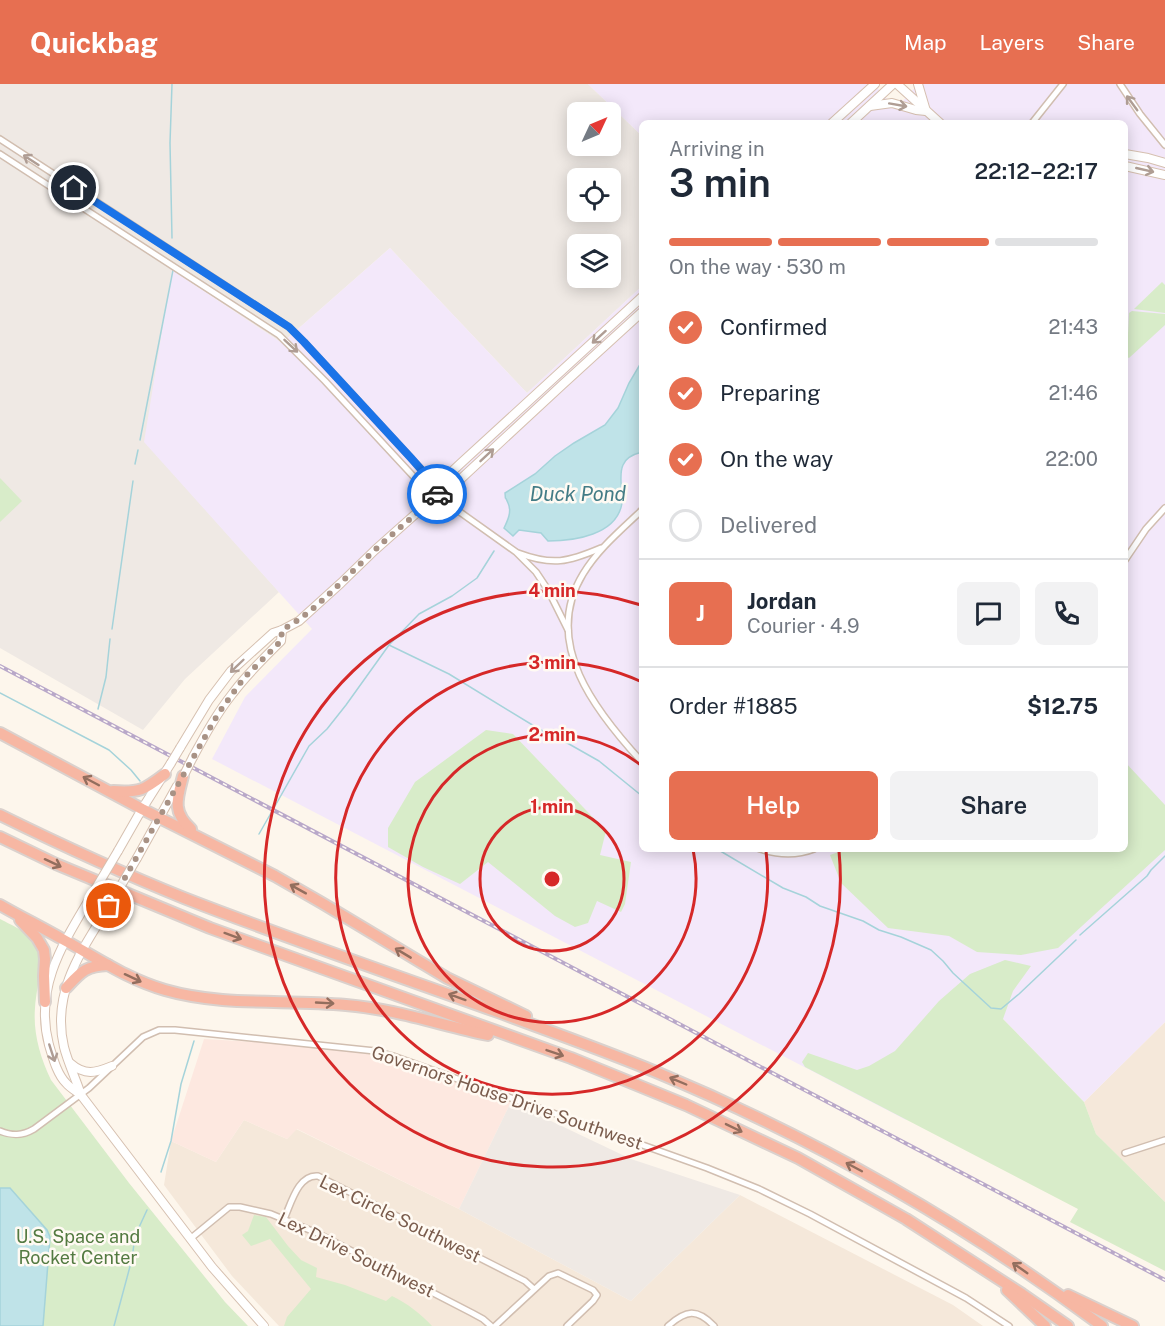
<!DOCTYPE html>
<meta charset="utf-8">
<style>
:root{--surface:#fff;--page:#f2f2f3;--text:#1f2937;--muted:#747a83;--line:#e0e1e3;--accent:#e76f51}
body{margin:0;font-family:"Public Sans",sans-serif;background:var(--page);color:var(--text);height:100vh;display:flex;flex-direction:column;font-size:22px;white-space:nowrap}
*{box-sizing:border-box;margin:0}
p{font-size:20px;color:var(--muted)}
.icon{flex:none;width:33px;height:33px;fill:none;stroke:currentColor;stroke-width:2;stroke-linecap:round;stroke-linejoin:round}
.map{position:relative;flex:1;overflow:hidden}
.sheet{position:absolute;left:639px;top:36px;width:489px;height:732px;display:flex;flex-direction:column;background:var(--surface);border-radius:9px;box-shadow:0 3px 15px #0003}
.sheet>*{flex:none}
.needle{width:39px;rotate:46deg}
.fabs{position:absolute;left:567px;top:18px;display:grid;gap:12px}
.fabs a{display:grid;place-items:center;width:54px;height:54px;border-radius:9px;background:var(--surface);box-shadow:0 3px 15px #0003;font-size:30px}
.pin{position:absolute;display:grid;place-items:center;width:51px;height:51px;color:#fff;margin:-26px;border:3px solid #fff;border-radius:50%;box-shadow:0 2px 6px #0007}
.courier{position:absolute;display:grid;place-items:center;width:60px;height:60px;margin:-30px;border:4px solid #1a73e8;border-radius:50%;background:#fff;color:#222;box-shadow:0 2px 8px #0007}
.summary em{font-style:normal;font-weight:600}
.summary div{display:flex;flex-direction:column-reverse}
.summary{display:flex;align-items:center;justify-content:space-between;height:102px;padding:0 30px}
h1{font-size:39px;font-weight:600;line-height:45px}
.bar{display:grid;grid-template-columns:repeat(4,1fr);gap:9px 6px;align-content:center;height:72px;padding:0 30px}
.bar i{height:8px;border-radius:4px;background:var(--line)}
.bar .current{background:var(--accent)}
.bar p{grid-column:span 4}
.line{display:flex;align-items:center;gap:15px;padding:0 30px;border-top:2px solid var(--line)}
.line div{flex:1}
.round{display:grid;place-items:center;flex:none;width:63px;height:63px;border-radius:9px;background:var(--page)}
ol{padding:0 30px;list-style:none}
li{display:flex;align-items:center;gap:18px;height:66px}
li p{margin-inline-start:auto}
li .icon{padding:6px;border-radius:50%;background:var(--accent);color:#fff;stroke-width:4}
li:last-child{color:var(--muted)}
li i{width:33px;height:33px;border:3px solid var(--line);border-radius:50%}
.action{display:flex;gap:12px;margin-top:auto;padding:12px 30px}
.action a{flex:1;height:69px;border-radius:9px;background:var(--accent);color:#fff;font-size:24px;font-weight:600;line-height:69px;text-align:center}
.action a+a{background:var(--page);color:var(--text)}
header{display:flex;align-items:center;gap:36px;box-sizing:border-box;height:84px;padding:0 30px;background:var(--accent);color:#fff}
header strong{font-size:28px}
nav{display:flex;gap:33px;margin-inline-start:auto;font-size:21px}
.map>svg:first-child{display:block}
.residential{fill:#f5e8da}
.commercial{fill:#fde8e0}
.industrial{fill:#efe9e4;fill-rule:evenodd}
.education{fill:#f3e8fa}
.green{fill:#d8ecc9}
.water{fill:#bfe3e8;stroke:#a5d3da;stroke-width:1.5}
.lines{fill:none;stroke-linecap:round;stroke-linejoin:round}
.stream{stroke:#a5d3da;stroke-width:1.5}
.street-casing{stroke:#d1beb0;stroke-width:8}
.secondary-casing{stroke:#d6c0b0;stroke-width:10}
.highway-casing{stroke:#dad1cd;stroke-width:14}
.street{stroke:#fff;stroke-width:5}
.secondary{stroke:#fff;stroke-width:8}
.highway{stroke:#f7b7a3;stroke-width:10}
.rail-casing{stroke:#b9a8c9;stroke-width:4}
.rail{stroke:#fffaf3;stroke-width:1.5;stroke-dasharray:4.5;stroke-linecap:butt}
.secondary-bridge-casing{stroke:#d6c0b0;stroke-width:10;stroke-linecap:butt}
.secondary-bridge{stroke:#fff;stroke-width:8}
.oneway{stroke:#af9d94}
.oneway2{stroke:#936e5e}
.done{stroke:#a89285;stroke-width:6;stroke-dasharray:0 10.8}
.route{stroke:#1a73e8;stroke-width:8}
.ring{fill:none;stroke:#d62828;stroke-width:3}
.labels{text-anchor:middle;stroke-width:5;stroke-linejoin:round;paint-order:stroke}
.street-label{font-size:18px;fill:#7a5c4d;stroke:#fffaf3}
.park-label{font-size:18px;fill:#537a41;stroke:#fffaf3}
.water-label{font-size:20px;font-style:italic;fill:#437c86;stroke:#fffaf3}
.centre{fill:#d62828;stroke:#fffaf3;stroke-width:3}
.ring-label{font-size:18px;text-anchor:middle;font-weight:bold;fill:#d62828;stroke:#fffaf3;stroke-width:5;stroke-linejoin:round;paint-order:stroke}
</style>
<header>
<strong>Quickbag</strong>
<nav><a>Map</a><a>Layers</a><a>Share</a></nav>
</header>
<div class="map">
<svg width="1165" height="1242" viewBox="0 0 1165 1242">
<rect width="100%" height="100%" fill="#fdf6ec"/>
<g class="residential">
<path d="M 1165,938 L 1165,1118 L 1096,1050 L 1084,1018 Z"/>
<path d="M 244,1036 L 287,1055 L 296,1045 L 459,1125 L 631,1217 L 740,1111 L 953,1221 L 983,1242 L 279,1242 L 232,1192 L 164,1101 L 171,1057 L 216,1078 Z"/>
</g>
<path class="commercial" d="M 204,955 L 257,958 L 368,969 L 392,975 L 511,1018 L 459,1125 L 297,1045 L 287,1055 L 244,1036 L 216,1078 L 171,1057 Z"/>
<g class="industrial">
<path d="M 0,0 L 588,0 L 642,52 L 642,202 L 527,309 L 390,164 L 282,259 L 172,186 L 145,358 L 279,508 L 185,595 L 143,646 L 0,564 ZM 578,28 L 610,28 L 610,62 L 578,62 ZM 578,94 L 610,94 L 610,128 L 578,128 ZM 578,160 L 610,160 L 610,194 L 578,194 Z"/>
<path d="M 511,1018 L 631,1075 L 740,1111 L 631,1217 L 459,1125 Z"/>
</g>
<path class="education" d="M 588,0 L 874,0 L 896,25 L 918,0 L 1165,0 L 1165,938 L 1084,1018 L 1003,935 L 906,1036 L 212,675 L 245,613 L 312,545 L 144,358 L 172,186 L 282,259 L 390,164 L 527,309 L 642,202 L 642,765 L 1125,765 L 1125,39 L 642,39 L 642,52 Z"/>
<g class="green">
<path d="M 1162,198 L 1165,201 L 1165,229 L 1134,225 Z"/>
<path d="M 1132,227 L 1165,230 L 1165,241 L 1129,274 L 1127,273 L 1129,229 Z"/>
<path d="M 0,394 L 22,417 L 0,438 Z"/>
<path d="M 486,646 L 513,650 L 606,747 L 600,771 L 631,778 L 625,820 L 621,828 L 597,817 L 588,839 L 575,843 L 555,832 L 488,778 L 460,800 L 423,783 L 388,763 L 388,744 L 415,698 Z"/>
<path d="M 1125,678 L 1165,721 L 1165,766 L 1058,864 L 1021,871 L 977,868 L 949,852 L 888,844 L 841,799 L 830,771 L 847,765 L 1125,765 Z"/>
<path d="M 0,835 C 13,842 30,848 37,863 C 44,881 36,905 35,924 C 33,949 40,973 51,996 L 129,1099 L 225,1218 L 248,1242 L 0,1242 Z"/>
<path d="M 1005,876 L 1031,882 L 1013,907 L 1003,935 L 1084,1018 L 1096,1050 L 1165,1118 L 1165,1187 L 1070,1138 L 1078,1125 L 805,983 L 802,978 L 808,969 L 857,986 L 869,982 L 895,967 L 939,917 L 970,890 Z"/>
<path d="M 254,1131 L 266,1133 L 288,1162 L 301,1176 L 317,1184 L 316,1193 L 345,1201 L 386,1217 L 392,1212 C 408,1220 420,1229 432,1242 L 284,1242 L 287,1233 L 311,1205 L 270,1155 L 251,1162 L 242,1151 L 248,1147 Z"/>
</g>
<g class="water">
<path d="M 642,277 L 642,368 C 634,370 626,373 623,381 C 618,392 623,407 622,419 C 617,451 574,457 548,457 L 541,449 L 519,446 L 513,452 L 504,444 C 508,436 512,427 508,419 C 504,409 506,419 505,409 L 535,390 L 555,372 L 574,359 L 605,341 L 618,324 L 629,299 Z"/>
<path d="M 0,1104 L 10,1104 L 47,1146 L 50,1153 L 43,1242 L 0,1242 Z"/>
</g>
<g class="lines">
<g class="stream">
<path d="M 172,0 L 170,59 L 172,154"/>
<path d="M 140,356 L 173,186"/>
<path d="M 135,380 L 138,366"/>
<path d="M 112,545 L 133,397"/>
<path d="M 389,561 L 449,590 L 539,645 L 569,660 L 599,677 L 642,712"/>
<path d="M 0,609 L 109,666 L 131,686 L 140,697"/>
<path d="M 98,625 L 106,593 L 110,555"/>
<path d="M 275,722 L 309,662 L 327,645 L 346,621 L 389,561 L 419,530 L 452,512 L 477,494 L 494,467"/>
<path d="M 259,750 L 271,729"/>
<path d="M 717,765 L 783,804 L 806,813 L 820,822 L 863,837 L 879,846 L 901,853 L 931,866 L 943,877 L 953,889 L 991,924 L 1001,925 L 1019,910 L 1076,856"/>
<path d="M 1080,851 L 1147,792 L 1151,786 L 1165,772"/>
<path d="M 161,1088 L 171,1057 L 181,1000 L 194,957"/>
<path d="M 114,1242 L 132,1175 L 135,1152 L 147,1126"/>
</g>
<g class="street-casing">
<g id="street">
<path d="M 1120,0 L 1140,30 L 1165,61"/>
<path d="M 1032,39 L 1063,0"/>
<path d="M 0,55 L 289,243 L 304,258 L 411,374 L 427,392 L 429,401"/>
<path d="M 0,70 L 279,251 L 325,297 L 414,393 L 421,398 L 429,401 L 450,421 L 516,468 L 536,488 L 548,506 L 568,546"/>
<path d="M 642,426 C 621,446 598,465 583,490 C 541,559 596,628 642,678"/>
<path d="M 518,469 C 553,482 568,478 601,464"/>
<path d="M 1125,476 L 1146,445 L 1165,424"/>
<path d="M 760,765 C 778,771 796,772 814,765"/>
<path d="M 0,1047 C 12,1052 22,1052 34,1045 L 89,1004 L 143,953 L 159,946 L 175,946 L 375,967 L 393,972 L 707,1084 L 759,1105 L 810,1130 L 966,1214 L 1009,1242"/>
<path d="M 1125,1069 L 1165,1056"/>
<path d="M 284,1135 C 291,1120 298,1090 318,1092 L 525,1197 L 534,1205"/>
<path d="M 190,1155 L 229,1123 L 240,1123 L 271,1130 L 317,1149 L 472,1229 L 483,1235 L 491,1242"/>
<path d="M 495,1242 L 549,1192 L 558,1189 L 593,1206 L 597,1211 L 593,1217 L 567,1242"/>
<path d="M 668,1242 C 686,1226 697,1224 714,1242"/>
</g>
</g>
<g class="secondary-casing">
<g id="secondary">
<path d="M 897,0 L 940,39"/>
<path d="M 870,22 L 892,19 L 916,26 L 926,27 L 918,0"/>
<path d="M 832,39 L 875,0"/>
<path d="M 851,39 L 893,0"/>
<path d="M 1125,70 L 1148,74 L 1165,79"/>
<path d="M 1125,82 L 1165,91"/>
<path d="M 442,407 L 444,395 L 460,380 L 642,213"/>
<path d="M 180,664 L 209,616 L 231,587 L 273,549 L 282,546 L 299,537 L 341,499 L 375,466 L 438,410 L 442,407 L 451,404 L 562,301 L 642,228"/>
<path d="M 193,673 C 205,651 217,629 233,609 C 247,590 264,574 281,557 L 282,546"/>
<path d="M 118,767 L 142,725 L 171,679"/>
<path d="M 137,774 L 177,702"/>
<path d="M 90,814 C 62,861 34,904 49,961 C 53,974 57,990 66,999 C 70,1004 76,1007 81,1011 L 212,1183 L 264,1242"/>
<path d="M 70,979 C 85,992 95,989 112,982"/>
<path d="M 81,1011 C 76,995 68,979 64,963 C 51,908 82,866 109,822"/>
</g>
</g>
<g class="highway-casing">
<g id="highway">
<path d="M 0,649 L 142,725 L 275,792 L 322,819 L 447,894 L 526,932"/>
<path d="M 183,692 C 177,715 172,728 191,745"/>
<path d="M 113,707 C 140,709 144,706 165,690"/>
<path d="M 0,731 C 61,761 122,789 184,814 C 287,854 392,890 495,927 C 549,947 603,966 656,988 C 814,1054 964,1139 1102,1242"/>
<path d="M 0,753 L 56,780 L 210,844 L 571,974 L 686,1021 L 798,1074 L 906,1135 L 1022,1210 L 1068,1242"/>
<path d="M 0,821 C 21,833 43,844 64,856 C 97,874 129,896 165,906 C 224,923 286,915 346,921 C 395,925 440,941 488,951"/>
<path d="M 20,836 L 37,854 L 44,866 L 45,875 L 44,892 L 45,918"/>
<path d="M 66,904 C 81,888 85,882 108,881"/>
<path d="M 1007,1206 L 1045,1242"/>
<path d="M 1068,1211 L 1133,1242"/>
</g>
</g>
<use href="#street" class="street"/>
<use href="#secondary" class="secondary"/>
<use href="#highway" class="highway"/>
<g class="rail-casing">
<path id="rail" d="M 0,582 L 1165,1196"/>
</g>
<use href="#rail" class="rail"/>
<g class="secondary-bridge-casing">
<g id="secondary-bridge">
<path d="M 171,679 L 180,664"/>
<path d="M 185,689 L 193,673"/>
<path d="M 90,814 L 118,767"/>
<path d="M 109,822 L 137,774"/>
</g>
</g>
<use href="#secondary-bridge" class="secondary-bridge"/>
</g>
<defs><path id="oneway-shaft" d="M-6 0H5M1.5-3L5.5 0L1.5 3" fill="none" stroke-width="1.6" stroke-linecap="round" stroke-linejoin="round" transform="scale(1.5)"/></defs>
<g class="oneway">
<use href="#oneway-shaft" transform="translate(1132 19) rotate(-126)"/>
<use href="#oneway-shaft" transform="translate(898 21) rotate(10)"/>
<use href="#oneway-shaft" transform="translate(31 76) rotate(-147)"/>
<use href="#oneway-shaft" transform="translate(1145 86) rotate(13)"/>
<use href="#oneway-shaft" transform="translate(599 253) rotate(138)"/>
<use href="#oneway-shaft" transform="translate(291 262) rotate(43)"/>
<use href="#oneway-shaft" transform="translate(487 371) rotate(-43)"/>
<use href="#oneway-shaft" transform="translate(237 582) rotate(136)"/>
<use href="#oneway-shaft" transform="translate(52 969) rotate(72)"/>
</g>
<g class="oneway2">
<use href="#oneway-shaft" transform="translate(91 697) rotate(-152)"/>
<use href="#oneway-shaft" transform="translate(53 779) rotate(25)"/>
<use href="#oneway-shaft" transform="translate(298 805) rotate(-151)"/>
<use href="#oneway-shaft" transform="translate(233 852) rotate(20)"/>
<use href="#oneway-shaft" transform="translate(403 869) rotate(-149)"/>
<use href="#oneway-shaft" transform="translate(133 894) rotate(25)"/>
<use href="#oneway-shaft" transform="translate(457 913) rotate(-160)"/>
<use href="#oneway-shaft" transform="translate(325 919) rotate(3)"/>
<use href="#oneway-shaft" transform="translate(555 969) rotate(19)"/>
<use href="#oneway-shaft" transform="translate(678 997) rotate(-157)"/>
<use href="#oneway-shaft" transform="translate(734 1044) rotate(26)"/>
<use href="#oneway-shaft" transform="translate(854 1083) rotate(-152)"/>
<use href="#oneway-shaft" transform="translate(1020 1184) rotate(-145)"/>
</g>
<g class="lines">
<path class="done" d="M 109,822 L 218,630 L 244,594 L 281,557 L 282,546 C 318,526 345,493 376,465 C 396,446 419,429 437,410"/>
<path class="route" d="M 74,104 L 289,243 L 304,258 L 411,374 L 427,392 L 429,402 L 437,410"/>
</g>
<g class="ring">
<circle cx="552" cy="795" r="72"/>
<path d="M693 765A144 144 0 1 1 642 682"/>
<path d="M766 767A216 216 0 1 1 642 598"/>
<path d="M839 767A288 288 0 1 1 641 521"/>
</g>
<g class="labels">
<g class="street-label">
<text transform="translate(507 1014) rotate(19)" y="6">Governors House Drive Southwest</text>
<text transform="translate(400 1135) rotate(26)" y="6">Lex Circle Southwest</text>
<text transform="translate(356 1171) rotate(26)" y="6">Lex Drive Southwest</text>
</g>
<g class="park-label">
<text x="78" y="1159">U.S. Space and<tspan x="78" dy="21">Rocket Center</tspan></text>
</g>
<g class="water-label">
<text x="578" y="417">Duck Pond</text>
</g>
</g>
<circle cx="552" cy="795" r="9" class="centre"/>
<g class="ring-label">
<text x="552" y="513">4 min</text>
<text x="552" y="585">3 min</text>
<text x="552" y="657">2 min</text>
<text x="552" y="729">1 min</text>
</g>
</svg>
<div class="fabs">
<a><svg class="needle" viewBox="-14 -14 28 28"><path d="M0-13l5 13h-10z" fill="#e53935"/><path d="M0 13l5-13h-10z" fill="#747a83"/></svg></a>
<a><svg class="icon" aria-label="locate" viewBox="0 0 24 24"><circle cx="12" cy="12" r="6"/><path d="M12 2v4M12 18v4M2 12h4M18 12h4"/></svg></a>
<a><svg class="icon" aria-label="layers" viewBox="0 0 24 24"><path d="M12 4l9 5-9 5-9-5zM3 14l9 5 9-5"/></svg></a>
</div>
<div class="pin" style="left:109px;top:822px;background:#ea580c"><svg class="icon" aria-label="bag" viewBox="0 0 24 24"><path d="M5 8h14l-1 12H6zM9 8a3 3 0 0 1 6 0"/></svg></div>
<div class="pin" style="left:74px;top:104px;background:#1f2937"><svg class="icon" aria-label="home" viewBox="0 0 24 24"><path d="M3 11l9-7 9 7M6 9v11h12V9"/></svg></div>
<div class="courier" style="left:437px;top:410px"><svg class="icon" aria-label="car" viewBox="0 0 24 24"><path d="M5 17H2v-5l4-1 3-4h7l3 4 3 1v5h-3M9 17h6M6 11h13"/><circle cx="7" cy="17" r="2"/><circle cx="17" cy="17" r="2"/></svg></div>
<section class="sheet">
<div class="summary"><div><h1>3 min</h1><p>Arriving in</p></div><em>22:12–22:17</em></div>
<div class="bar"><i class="current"></i><i class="current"></i><i class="current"></i><i></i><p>On the way · 530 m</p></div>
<ol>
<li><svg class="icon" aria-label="check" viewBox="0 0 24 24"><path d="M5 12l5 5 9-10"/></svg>Confirmed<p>21:43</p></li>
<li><svg class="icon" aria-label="check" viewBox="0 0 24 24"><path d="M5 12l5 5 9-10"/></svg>Preparing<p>21:46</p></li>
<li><svg class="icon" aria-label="check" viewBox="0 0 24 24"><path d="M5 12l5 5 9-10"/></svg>On the way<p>22:00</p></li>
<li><i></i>Delivered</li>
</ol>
<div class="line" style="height:108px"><b class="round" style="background:var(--accent);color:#fff">J</b><div><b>Jordan</b><p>Courier · 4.9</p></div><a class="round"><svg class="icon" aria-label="chat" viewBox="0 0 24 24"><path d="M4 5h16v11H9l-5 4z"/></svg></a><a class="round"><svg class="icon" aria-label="phone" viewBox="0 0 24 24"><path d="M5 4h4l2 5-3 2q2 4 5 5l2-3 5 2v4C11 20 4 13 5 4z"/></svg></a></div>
<div class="line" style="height:78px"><div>Order #1885</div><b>$12.75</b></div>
<div class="action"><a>Help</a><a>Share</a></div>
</section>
</div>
